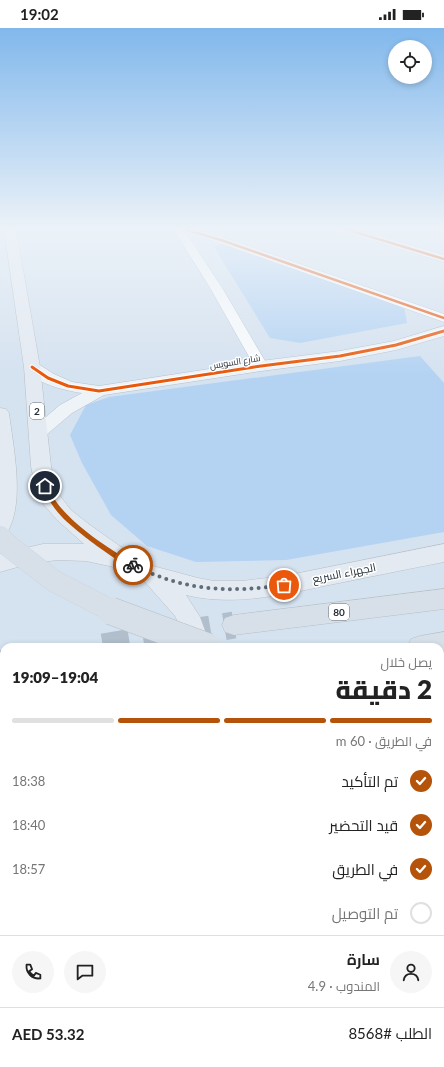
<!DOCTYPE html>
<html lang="ar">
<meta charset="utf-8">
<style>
:root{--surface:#fff;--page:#f6f6f6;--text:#222;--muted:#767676;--line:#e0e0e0;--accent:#b45309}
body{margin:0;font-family:Lato,Cairo,sans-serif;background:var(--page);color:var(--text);direction:rtl;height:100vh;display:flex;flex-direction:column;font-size:15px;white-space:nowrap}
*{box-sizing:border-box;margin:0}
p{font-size:13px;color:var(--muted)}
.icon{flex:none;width:22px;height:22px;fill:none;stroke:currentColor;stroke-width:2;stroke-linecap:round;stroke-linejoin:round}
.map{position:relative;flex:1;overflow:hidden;direction:ltr}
.sheet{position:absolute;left:0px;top:615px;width:444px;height:424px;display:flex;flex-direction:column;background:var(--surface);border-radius:12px 12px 0 0;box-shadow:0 2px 6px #0003;direction:rtl}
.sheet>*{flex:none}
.controls{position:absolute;left:388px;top:12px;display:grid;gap:8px}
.controls a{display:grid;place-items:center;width:44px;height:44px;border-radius:50%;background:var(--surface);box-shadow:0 2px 6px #0003;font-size:20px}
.pin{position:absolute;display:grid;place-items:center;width:34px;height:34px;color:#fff;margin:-17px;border:2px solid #fff;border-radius:50%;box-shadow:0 1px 4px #0007}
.courier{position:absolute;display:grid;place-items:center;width:40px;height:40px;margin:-20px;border:3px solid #b45309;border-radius:50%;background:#fff;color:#222;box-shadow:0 1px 5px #0007}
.overview em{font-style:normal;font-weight:800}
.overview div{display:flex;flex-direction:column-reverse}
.overview{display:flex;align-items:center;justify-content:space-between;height:68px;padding:0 12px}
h1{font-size:26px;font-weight:800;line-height:30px}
.bar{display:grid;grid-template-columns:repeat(4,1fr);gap:6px 4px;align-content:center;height:48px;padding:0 12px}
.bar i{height:5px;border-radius:3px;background:var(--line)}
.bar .current{background:var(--accent)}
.bar p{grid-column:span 4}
.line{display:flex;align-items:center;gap:10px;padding:0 12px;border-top:1px solid var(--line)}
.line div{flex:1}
.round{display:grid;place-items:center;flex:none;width:42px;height:42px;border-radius:21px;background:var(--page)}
ol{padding:0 12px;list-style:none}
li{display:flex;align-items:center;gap:12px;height:44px}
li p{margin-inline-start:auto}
li .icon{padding:4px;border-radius:50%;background:var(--accent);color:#fff;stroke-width:4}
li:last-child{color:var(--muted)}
li i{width:22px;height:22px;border:2px solid var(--line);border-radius:50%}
.status{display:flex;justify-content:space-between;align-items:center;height:28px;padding:0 20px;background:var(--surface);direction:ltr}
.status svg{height:11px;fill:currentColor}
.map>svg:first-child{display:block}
.green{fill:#b4d3f3}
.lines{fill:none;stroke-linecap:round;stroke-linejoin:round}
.highway-tunnel{stroke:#b1becb;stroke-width:27;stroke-dasharray:27 14;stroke-linecap:butt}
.street-casing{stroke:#b6c0cb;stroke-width:1}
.secondary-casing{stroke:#b6c0cb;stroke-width:1}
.primary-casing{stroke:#b8bfc6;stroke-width:1}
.highway-casing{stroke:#b8bfc6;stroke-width:1}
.street{fill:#f9fbfd;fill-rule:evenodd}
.secondary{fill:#eef3f7;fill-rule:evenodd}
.primary{fill:#e4eaf1;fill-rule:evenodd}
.highway{fill:#d7e0e9;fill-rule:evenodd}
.highway-bridge-far1-casing{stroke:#b8bfc6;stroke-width:22;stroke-linecap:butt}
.highway-bridge-casing{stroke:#b8bfc6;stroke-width:28;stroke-linecap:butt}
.highway-bridge-far1{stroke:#d7e0e9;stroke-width:22}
.highway-bridge{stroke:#d7e0e9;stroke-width:27}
.cycleway-far1-casing{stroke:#fff;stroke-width:4}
.cycleway-casing{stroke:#fff;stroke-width:5}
.cycleway-far1{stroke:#e8590c;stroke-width:2.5}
.cycleway{stroke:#e8590c;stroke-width:3}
.route{fill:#b45309}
.done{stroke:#616c77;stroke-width:4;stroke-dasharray:0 7.2}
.labels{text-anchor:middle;stroke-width:3;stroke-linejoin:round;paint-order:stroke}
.far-street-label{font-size:9px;fill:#232d36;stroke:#fff}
.shield{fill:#fff;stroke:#656c72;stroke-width:1}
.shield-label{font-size:10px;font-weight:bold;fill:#232d36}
.street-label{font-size:11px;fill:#232d36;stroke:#fff}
</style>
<div class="status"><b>19:02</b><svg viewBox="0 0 49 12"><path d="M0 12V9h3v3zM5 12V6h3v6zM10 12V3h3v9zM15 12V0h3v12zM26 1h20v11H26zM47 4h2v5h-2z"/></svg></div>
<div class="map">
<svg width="444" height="1039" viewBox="0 0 444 1039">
<rect width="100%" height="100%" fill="#d5e2f0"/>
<g class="green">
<path d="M 224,215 L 404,278 L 407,295 L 300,315 L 270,310 L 214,219 Z"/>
<path d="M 420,328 L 444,355 L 444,504 L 286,532 L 196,534 L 147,518 L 111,487 L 82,435 L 70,407 L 86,377 L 109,369 Z"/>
</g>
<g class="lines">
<g class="highway-tunnel">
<path d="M 103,619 L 234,597"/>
<path d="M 0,636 L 4,635"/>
<path d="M 0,682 L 4,681"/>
</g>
<g class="street-casing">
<g id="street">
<path d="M 173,201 L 193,201 L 225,210 L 444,286 L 444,294 L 217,214 L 186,205 L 221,258 L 268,338 L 266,341 L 261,342 L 256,341 L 209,258 Z"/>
<path d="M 340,201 L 355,201 L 444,227 L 444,234 L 341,203 Z"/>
<path d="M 444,746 L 444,773 L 440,775 L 440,747 Z"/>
<path d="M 237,1035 L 271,1035 L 271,1039 L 235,1039 Z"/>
</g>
</g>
<g class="secondary-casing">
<path id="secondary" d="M 444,298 L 444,308 L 396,322 L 340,333 L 261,343 L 104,367 L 72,385 L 45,408 L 39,410 L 33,408 L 30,404 L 33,400 L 60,377 L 82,365 C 63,362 36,356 24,339 L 26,336 L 32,334 L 38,336 L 54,346 L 72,354 L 99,358 L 261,333 L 340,323 L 394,313 Z"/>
</g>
<g class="primary-casing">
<g id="primary">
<path d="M 4,201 L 16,201 L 40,339 L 51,438 L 55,458 L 60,468 L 71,482 L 90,497 L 131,526 L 134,532 L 131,538 L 123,541 L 86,533 L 57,532 L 28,536 L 0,544 L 0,526 L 43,516 L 84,516 L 57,492 L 44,477 L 35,458 L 31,438 L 24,339 Z"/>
<path d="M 0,380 L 6,381 L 9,385 C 13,418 25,472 8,503 L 0,505 Z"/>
<path d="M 444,516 L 444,534 C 407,541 370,549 334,556 C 285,566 235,579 186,567 L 200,589 L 211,619 L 185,619 L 180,598 L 175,588 L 145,554 L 141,552 L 138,546 L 141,540 L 149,537 L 198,550 L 214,553 L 242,553 L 284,548 Z"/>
<rect x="440" y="678" width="4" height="26"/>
<rect x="0" y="809" width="4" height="32"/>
<rect x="31" y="1035" width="38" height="4"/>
</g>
</g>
<g class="highway-casing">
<g id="highway">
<path d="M 444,561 L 444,581 L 234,607 L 225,604 L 222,597 L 225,590 L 234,587 Z"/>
<path d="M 444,604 L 444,626 L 440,627 L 440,619 L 407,619 L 411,611 L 420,608 Z"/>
<rect x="440" y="646" width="4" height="24"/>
</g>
</g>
<use href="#street" class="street"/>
<use href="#secondary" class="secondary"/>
<use href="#primary" class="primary"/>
<use href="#highway" class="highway"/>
<g class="highway-bridge-far1-casing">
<path id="highway-bridge-far1" d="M 0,509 L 6,516 L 54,553 L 114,584"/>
</g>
<g class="highway-bridge-casing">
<path id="highway-bridge" d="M 111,583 L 208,619"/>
</g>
<use href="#highway-bridge-far1" class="highway-bridge-far1"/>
<use href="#highway-bridge" class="highway-bridge"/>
<g class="cycleway-far1-casing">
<g id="cycleway-far1">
<path d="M 183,201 L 221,212 L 444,290"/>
<path d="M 345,201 L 444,231"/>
</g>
</g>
<g class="cycleway-casing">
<path id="cycleway" d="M 32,339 L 48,350 L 68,358 L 99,363 L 261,338 L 340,328 L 396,317 L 444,303"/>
</g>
<use href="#cycleway-far1" class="cycleway-far1"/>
<use href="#cycleway" class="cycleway"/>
</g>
<linearGradient id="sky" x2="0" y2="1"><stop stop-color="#81b8ec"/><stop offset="0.58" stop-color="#ecf2f8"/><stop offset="1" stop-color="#ecf2f8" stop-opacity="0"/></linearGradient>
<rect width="444" height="346" fill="url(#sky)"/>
<path class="route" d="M 43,456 L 47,456 C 50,461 51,466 54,470 C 67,493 112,524 135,535 L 135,539 C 124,541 71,499 62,489 C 53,480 47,469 42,458 Z"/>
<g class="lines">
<path class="done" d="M 133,537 C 184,563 229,565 284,557"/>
</g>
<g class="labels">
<g class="far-street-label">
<text transform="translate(235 334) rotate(-9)" y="3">شارع السويس</text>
</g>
<g class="shield">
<rect x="30" y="375" width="14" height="16" rx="3"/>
<rect x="329" y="576" width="20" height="16" rx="3"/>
</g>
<g class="shield-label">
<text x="37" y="387">2</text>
<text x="339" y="588">80</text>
</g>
<g class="street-label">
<text transform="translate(344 545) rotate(-11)" y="4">الجهراء السريع</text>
</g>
</g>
</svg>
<div class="controls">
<a><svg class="icon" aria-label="locate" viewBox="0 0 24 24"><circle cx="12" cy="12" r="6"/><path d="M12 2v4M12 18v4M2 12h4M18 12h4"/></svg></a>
</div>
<div class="pin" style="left:284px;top:557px;background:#ea580c"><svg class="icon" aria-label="bag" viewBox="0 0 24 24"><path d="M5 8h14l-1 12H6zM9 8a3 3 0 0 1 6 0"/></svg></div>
<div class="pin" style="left:45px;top:458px;background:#1f2937"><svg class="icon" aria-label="home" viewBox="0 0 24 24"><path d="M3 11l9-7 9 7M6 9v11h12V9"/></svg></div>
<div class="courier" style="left:133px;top:537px"><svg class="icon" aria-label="bike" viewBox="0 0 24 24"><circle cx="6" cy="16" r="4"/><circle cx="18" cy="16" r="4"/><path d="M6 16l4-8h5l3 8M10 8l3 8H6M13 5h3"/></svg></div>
<section class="sheet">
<div class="overview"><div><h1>2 دقيقة</h1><p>يصل خلال</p></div><em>19:04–19:09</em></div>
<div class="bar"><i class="current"></i><i class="current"></i><i class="current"></i><i></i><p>في الطريق · 60 m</p></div>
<ol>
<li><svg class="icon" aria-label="check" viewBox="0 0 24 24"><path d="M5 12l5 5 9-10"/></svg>تم التأكيد<p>18:38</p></li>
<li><svg class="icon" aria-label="check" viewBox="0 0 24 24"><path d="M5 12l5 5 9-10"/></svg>قيد التحضير<p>18:40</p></li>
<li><svg class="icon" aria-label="check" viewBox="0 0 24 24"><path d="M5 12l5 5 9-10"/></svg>في الطريق<p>18:57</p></li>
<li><i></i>تم التوصيل</li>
</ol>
<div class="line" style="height:72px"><a class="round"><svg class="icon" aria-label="person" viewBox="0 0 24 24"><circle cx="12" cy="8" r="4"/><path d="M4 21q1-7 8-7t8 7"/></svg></a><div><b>سارة</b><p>المندوب · 4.9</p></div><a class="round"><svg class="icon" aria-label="chat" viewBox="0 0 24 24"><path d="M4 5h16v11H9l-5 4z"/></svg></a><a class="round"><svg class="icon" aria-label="phone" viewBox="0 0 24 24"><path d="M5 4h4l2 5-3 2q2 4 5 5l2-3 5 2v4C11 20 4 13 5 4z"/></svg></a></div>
<div class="line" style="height:52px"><div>الطلب #8568</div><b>AED 53.32</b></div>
</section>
</div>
